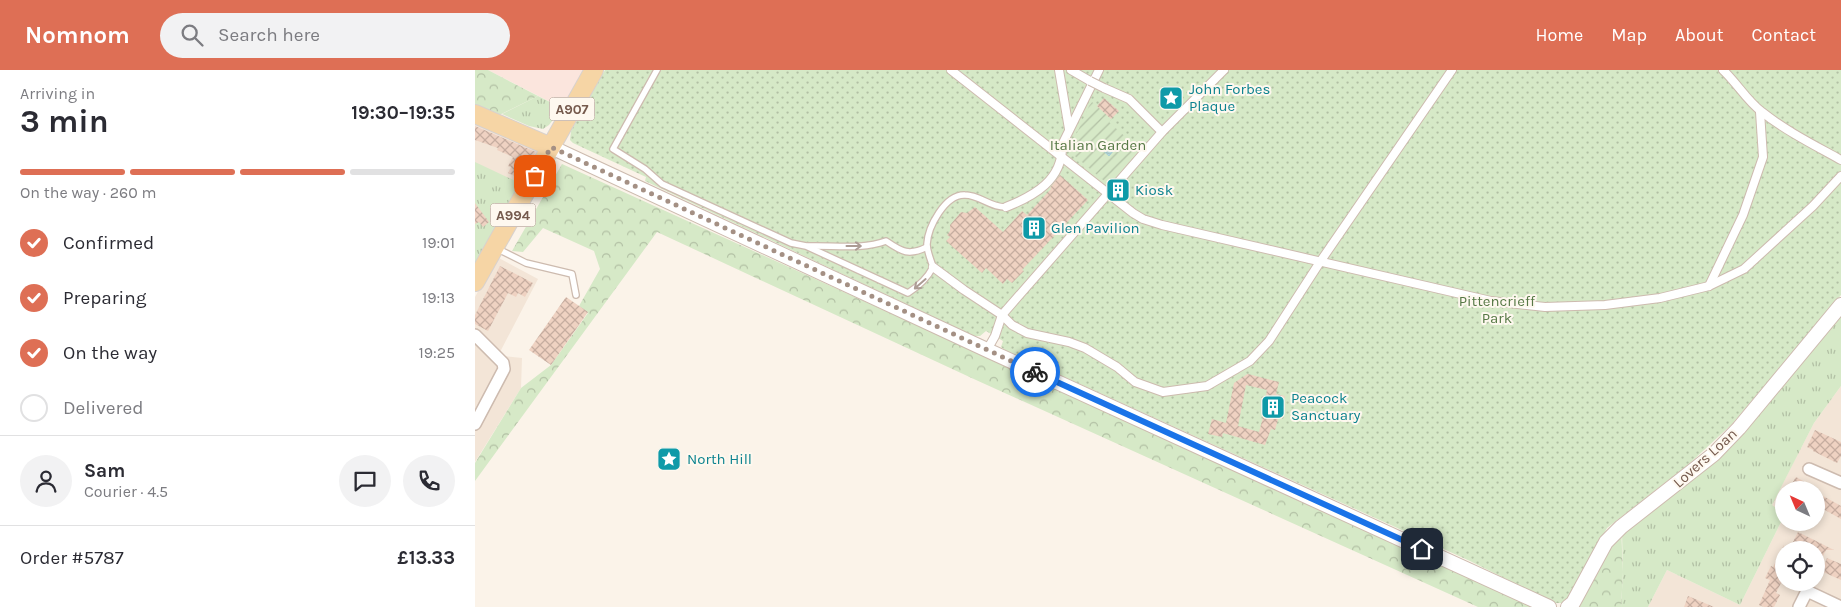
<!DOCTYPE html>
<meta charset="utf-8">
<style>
:root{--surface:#fff;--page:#f2f2f3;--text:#2b2b33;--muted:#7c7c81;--line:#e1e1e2;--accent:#de6f55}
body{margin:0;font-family:Karla,sans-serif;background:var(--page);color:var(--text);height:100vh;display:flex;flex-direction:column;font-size:19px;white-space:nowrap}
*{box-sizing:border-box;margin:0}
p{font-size:16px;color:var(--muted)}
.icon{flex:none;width:28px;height:28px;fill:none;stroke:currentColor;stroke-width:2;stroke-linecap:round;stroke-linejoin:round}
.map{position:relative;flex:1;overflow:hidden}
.panel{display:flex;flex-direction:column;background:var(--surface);width:475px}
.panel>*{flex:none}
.needle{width:32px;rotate:316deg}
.buttons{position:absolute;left:1300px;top:411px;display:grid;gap:10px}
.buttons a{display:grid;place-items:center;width:50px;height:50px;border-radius:50%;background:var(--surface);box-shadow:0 2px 8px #0003;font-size:25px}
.pin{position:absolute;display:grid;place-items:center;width:42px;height:42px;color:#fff;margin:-21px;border-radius:10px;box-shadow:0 2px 8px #0006}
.courier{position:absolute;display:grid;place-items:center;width:50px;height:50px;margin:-25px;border:4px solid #1a73e8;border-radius:50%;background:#fff;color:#222;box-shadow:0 1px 6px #0007}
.overview em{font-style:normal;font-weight:700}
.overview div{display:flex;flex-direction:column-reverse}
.overview{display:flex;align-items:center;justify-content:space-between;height:85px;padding:0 20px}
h1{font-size:32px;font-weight:700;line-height:38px}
.bar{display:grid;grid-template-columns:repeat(4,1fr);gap:8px 5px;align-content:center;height:60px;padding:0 20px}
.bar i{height:6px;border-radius:4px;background:var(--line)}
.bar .on{background:var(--accent)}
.bar p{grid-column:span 4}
.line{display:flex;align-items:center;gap:12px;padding:0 20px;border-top:1px solid var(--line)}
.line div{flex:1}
.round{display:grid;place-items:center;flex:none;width:52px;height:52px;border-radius:26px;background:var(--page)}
ol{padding:0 20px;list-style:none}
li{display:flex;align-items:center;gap:15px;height:55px}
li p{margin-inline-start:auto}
li .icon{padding:5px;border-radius:50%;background:var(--accent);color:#fff;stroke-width:4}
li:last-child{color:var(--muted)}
li i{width:28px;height:28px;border:2px solid var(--line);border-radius:50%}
header{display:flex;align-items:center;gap:30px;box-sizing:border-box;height:70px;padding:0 25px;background:var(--accent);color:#fff}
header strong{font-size:24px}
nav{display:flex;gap:28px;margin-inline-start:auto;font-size:18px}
.search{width:350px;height:45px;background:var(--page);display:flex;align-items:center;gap:12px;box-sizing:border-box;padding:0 18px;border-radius:28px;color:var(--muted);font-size:19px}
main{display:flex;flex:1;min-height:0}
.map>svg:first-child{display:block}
.residential{fill:#f3e5d7;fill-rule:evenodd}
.commercial{fill:#fbe5dd}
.grass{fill:url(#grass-tufts)}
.forest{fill:url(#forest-crowns)}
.park{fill:url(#park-dots)}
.garden{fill:url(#garden-furrows)}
.water{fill:url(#water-waves);stroke:#a4d0d6}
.building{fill:url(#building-cross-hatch);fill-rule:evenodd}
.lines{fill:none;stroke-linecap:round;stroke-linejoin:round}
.service-casing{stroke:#cdbbaf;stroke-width:8}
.pedestrian-casing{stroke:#cdbbaf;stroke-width:10}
.minor-casing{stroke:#cdbbaf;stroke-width:14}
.tertiary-casing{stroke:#cdbbaf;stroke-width:16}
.primary-casing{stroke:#d8d1cd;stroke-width:20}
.service{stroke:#fff;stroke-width:5.5}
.pedestrian{stroke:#fff;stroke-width:8}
.minor{stroke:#fff;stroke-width:11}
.tertiary{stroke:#fff;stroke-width:14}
.primary{stroke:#f6d5a5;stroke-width:18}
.pedestrian-bridge-casing{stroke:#cdbbaf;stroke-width:10;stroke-linecap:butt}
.pedestrian-bridge{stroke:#fff;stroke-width:8}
.oneway{stroke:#ac9c94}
.done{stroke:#a49084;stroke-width:5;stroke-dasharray:0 9}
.route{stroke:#1a73e8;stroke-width:6}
.labels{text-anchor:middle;stroke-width:4;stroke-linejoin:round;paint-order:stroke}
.shield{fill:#fef8ef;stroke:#9e897e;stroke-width:1}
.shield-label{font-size:14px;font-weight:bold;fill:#755a4d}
.culture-label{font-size:15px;fill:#0d838f;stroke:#fef8ef;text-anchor:start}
.park-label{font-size:15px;fill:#577946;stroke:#fef8ef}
.street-label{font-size:15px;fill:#755a4d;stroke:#fef8ef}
</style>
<header>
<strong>Nomnom</strong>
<div class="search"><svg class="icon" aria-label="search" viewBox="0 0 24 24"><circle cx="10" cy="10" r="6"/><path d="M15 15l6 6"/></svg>Search here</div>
<nav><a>Home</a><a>Map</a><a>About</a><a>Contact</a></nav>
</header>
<main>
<section class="panel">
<div class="overview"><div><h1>3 min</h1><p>Arriving in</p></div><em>19:30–19:35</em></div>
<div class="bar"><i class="on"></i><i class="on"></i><i class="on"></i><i></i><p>On the way · 260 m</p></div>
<ol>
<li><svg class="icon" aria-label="check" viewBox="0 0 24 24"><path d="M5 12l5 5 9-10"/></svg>Confirmed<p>19:01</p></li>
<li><svg class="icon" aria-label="check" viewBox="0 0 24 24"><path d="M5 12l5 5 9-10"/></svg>Preparing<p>19:13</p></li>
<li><svg class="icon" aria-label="check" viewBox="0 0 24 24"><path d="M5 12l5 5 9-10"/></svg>On the way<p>19:25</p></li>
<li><i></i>Delivered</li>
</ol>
<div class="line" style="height:90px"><a class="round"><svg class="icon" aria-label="person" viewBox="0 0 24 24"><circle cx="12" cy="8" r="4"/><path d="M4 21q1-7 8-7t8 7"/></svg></a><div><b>Sam</b><p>Courier · 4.5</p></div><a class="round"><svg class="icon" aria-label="chat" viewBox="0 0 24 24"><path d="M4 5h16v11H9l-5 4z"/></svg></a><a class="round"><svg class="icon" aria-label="phone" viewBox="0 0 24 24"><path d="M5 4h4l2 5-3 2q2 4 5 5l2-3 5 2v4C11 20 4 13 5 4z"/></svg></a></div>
<div class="line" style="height:65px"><div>Order #5787</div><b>£13.33</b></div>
</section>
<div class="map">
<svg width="1366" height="537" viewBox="0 0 1366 537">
<defs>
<pattern id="grass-tufts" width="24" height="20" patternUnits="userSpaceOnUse" patternTransform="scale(1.25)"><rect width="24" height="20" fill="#d6e9c7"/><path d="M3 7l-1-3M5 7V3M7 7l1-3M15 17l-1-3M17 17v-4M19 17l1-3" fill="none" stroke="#b2c0a4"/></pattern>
<pattern id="forest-crowns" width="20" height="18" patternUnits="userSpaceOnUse" patternTransform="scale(1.25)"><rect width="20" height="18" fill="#d6e9c7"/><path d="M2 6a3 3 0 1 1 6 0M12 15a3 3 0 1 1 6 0" fill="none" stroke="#b2c0a4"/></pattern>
<pattern id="park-dots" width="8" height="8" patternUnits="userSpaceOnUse" patternTransform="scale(1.25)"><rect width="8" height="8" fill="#d6e9c7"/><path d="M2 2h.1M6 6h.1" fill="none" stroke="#b2c0a4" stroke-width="1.8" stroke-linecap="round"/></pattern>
<pattern id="garden-furrows" width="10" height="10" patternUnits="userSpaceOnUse" patternTransform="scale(1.25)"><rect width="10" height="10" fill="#d6e9c7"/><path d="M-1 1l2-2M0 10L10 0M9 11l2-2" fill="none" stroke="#b2c0a4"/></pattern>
<pattern id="water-waves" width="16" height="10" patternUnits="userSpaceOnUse" patternTransform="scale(1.25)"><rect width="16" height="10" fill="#bee0e4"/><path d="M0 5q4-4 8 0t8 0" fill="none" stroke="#9fb9bb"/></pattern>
<pattern id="building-cross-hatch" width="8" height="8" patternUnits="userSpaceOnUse" patternTransform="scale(1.25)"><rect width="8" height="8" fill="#efd2c2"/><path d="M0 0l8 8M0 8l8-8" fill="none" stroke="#c6ada0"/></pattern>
</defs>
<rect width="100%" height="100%" fill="#fbf3e9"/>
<g class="residential">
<path d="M 0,38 L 65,80 L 0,212 Z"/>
<path d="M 22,187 L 63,209 L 25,282 L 29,286 L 47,288 L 46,318 L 0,392 L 0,227 Z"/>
<path d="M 1366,316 L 1366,537 L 1173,537 L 1192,500 L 1265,535 L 1309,446 L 1309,452 L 1341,452 L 1341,420 L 1309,420 L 1309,444 L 1296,436 L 1339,353 ZM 1309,480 L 1341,480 L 1341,512 L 1309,512 Z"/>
</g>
<path class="commercial" d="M 13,0 L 108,0 L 87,38 Z"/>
<g class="grass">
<path d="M 63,26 L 87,38 L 74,55 L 68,59 L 54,56 L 27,44 Z"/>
<path d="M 0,92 L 47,114 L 0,212 Z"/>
<path d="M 1366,246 L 1366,316 L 1339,353 L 1297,435 L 1309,444 L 1309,446 L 1265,535 L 1192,500 L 1173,537 L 1146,537 L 1148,502 L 1147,463 L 1228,402 L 1242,390 L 1269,361 Z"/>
</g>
<g class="forest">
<path d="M 0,0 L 13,0 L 63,26 L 18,48 L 0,38 Z"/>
<path d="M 87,94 L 1062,537 L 1003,537 L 501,310 L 182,162 L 0,411 L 0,393 L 46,318 L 76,295 L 113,243 L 104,236 L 125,199 L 119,181 L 68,158 L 48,182 L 37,181 Z"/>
<path d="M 1146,457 L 1148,502 L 1146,537 L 1096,537 Z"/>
</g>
<path class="park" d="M 130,0 L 1366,0 L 1366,225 L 1257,354 L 1214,394 L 1132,458 L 1093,530 L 1087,533 L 1079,533 L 995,491 L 530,280 L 526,277 L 528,271 L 511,261 L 505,266 L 499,266 L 170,111 L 171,107 L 98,73 L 95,70 L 96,61 Z"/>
<path class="garden" d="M 617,32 L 637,49 L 634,52 L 665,80 L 634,115 L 594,81 L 614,36 Z"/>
<path class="water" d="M 627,71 L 639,80 L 634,86 L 623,76 Z"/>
<g class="building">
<path d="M 629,28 L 644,41 L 636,49 L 622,36 Z"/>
<path d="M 0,56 L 61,82 L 46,109 L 33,103 L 36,97 L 33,96 L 38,87 L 22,80 L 23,78 L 0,70 Z"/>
<path d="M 585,105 L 613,130 L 547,200 L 549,201 L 537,213 L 532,209 L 528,214 L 511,198 L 507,203 L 471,171 L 475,167 L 472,165 L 475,161 L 475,155 L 486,142 L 492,143 L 500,137 L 528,162 L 547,141 L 552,145 L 576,119 L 575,118 Z"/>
<path d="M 0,133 L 14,152 L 8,157 L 4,152 L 0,154 Z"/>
<path d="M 25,196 L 58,213 L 50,227 L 43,223 L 41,227 L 33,223 L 13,261 L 0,254 L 0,245 Z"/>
<path d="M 91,227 L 113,242 L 76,295 L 54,280 Z"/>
<path d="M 774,303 L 773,304 L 804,312 L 801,324 L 810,326 L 800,360 L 796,359 L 790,375 L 748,363 L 747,367 L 733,364 L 737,349 L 751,353 L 759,313 ZM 771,315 L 792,320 L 790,330 L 792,332 L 784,362 L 763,356 Z"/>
<path d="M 1340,360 L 1366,372 L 1366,386 L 1362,393 L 1338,381 L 1338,380 L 1332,377 Z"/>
<path d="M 1321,407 L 1344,420 L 1313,420 Z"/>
<path d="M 1341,422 L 1366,436 L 1366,449 L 1341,435 Z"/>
<path d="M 1323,462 L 1359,480 L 1351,480 L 1341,500 L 1341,480 L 1323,480 L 1316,476 Z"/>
<path d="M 1309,475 L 1309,507 L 1301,523 L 1305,525 L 1299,537 L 1289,537 L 1284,535 L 1295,510 L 1290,508 L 1296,496 L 1298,497 Z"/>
<path d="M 1352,488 L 1366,494 L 1366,510 L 1346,501 Z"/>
<path d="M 1213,526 L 1239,537 L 1209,537 Z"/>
</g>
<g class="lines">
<g class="service-casing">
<g id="service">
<path d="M 182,0 L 138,79 L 170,99 L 187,114 L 316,173 L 331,176 L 433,223 C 444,216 452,209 458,197 C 456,190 452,182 452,174 C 453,157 470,124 490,125 C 505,125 516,138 531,137"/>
<path d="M 333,176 C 358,175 387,180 411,171 C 427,182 434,186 452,177"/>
<path d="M 21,178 L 51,193 L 97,204 L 101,225"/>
</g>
</g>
<g class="pedestrian-casing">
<g id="pedestrian">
<path d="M 476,0 L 658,143 L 668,149 L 687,155 L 1016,231 L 1070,237 L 1130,235 L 1185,228 L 1234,216 L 1269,199 L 1338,136 L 1366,106"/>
<path d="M 584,0 L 594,59"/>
<path d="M 596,0 L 615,11"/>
<path d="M 1248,0 C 1262,13 1272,31 1287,42 C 1311,61 1339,75 1366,90"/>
<path d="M 629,18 L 654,29 L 687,62"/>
<path d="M 531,137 C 559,126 588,110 587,75 L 624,0"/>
<path d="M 458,197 L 489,220 L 527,245 L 537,255 L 552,263 L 594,272 L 610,278 L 642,297 L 660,312 L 688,322 L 732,316 L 775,291 L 794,271 L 845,192 L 977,0"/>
<path d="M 1234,216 L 1268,145 L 1288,87 L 1285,42"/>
<path d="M 512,280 L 520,266 L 527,245 L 687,62 L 749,0"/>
</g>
</g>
<g class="minor-casing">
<g id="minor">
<path d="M 0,265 L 28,293 L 29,299 L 0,354"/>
<path d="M 1334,399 L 1366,413"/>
<path d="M 1324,537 L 1332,521 L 1366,537"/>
</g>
</g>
<g class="tertiary-casing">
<g id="tertiary">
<path d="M 76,77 L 512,280 L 1074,537"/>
<path d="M 1093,537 L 1098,533 L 1131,472 L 1146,457 L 1239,384 L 1264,358 L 1366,235"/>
</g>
</g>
<g class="primary-casing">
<g id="primary">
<path d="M 0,44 L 76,77"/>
<path d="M 0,212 L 119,0"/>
</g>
</g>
<use href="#service" class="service"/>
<use href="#pedestrian" class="pedestrian"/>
<use href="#minor" class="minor"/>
<use href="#tertiary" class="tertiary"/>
<use href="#primary" class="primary"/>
<g class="pedestrian-bridge-casing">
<path id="pedestrian-bridge" d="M 615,11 L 629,18"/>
</g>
<use href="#pedestrian-bridge" class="pedestrian-bridge"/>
</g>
<defs><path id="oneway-shaft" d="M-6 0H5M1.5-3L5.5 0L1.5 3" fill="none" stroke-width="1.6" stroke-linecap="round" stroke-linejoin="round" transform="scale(1.25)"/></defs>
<g class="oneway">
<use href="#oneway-shaft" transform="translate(379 176)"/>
<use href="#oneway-shaft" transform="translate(445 214) rotate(139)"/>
</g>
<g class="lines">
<path class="done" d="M 60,106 L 76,77 L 560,302"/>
<path class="route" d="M 560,302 L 947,479"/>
</g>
<defs>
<g id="sight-square" transform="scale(1.25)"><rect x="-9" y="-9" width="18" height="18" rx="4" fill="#0f9aa8" stroke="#fef8ef"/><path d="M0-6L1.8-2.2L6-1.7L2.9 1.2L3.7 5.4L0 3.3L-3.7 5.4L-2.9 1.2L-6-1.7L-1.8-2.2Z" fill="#fff"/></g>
<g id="building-square" transform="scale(1.25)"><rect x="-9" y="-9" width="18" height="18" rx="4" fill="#0f9aa8" stroke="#fef8ef"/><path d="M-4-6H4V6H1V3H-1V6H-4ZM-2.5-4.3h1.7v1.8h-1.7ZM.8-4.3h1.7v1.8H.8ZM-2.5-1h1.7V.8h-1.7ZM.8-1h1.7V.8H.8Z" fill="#fff"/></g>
</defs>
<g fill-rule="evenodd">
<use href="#sight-square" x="696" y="28"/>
<use href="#building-square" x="643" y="120"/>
<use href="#building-square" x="559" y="158"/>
<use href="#building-square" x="798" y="337"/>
<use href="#sight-square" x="194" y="389"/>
</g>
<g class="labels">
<g class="shield">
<rect x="74.5" y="27.5" width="45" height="23" rx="4"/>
<rect x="15.5" y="133.5" width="45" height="23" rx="4"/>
</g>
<g class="shield-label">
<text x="97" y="44">A907</text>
<text x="38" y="150">A994</text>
</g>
<g class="culture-label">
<text x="714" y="24">John Forbes<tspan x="714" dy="17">Plaque</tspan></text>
<text x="660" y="125">Kiosk</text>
<text x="576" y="163">Glen Pavilion</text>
<text x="816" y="333">Peacock<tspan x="816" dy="17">Sanctuary</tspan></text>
<text x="212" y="394">North Hill</text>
</g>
<g class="park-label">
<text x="623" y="80">Italian Garden</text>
<text x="1022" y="236">Pittencrieff<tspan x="1022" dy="17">Park</tspan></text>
</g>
<g class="street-label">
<text transform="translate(1230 388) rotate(-42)" y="5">Lovers Loan</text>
</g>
</g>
</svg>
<div class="buttons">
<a><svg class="needle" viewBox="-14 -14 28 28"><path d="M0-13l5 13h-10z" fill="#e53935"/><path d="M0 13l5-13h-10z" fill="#7c7c81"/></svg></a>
<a><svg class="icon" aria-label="locate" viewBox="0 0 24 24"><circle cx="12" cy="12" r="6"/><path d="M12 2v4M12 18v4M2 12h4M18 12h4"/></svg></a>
</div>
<div class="pin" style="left:60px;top:106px;background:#ea580c"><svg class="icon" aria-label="bag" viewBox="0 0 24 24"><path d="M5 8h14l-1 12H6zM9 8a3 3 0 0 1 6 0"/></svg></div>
<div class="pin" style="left:947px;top:479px;background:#1f2937"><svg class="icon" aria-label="home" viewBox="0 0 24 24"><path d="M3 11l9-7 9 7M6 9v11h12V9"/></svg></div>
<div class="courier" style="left:560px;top:302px"><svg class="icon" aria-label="bike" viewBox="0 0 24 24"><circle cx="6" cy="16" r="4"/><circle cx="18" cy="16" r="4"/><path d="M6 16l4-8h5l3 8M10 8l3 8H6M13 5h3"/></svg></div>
</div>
</main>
